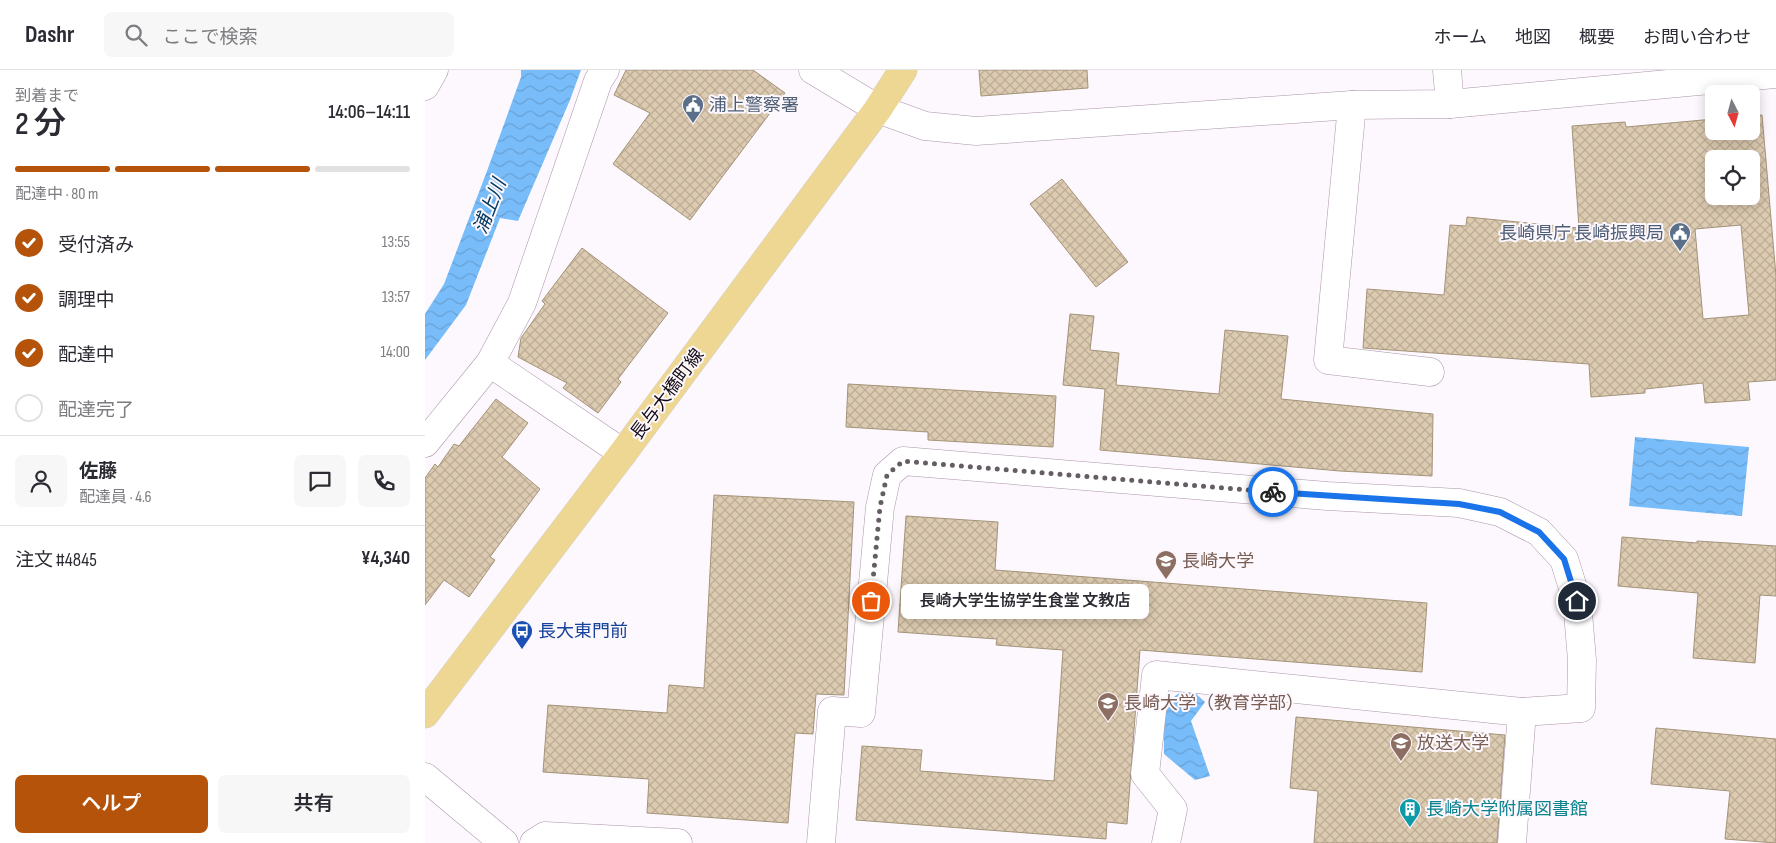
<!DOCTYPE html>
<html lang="ja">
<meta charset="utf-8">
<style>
:root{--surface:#fff;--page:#f7f7f7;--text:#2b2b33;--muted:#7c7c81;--line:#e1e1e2;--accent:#b45309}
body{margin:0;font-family:"Sofia Sans Condensed","Noto Sans JP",sans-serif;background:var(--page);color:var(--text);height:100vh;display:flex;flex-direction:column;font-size:19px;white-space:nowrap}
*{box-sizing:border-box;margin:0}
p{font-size:16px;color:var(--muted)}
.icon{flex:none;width:28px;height:28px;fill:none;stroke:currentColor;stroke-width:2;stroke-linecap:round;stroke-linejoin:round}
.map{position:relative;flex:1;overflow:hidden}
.details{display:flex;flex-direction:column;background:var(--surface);width:425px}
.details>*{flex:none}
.needle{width:32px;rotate:174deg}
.controls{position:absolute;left:1280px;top:15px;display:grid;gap:10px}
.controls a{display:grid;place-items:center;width:55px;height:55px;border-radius:8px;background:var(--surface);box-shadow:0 2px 12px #0003;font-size:25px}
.pin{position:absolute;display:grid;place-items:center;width:42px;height:42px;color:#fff;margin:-21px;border:2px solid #fff;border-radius:50%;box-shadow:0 1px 5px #0007}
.courier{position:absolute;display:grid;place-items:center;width:50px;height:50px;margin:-25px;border:4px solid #1a73e8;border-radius:50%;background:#fff;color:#222;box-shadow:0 1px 6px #0007}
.bubble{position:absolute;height:35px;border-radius:8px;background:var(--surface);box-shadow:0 2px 12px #0003;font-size:16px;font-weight:600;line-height:35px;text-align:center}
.headline em{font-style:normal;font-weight:600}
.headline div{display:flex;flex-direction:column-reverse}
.headline{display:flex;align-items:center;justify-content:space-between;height:85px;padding:0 15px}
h1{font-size:32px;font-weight:600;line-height:38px}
.bar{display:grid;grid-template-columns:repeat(4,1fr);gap:8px 5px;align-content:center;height:60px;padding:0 15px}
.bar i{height:6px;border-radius:4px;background:var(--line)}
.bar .active{background:var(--accent)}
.bar p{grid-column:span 4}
.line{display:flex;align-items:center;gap:12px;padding:0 15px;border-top:1px solid var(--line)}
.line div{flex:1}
.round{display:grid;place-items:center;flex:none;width:52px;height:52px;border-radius:8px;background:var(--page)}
ol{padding:0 15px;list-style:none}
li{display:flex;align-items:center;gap:15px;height:55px}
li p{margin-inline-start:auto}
li .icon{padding:5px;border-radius:50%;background:var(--accent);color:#fff;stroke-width:4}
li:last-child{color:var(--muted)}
li i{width:28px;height:28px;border:2px solid var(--line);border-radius:50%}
.primary-button{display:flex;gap:10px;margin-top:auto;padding:10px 15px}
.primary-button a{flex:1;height:58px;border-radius:8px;background:var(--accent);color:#fff;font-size:20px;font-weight:600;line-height:58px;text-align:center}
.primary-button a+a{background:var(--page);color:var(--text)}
header{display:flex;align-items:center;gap:30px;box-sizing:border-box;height:70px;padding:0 25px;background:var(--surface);border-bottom:1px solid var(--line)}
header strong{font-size:24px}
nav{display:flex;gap:28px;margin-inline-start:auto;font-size:18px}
.search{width:350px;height:45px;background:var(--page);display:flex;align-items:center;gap:12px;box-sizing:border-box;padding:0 18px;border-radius:8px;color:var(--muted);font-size:19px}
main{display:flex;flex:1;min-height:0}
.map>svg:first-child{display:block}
.water{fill:url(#water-waves)}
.building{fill:url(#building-cross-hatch);stroke:#a39379;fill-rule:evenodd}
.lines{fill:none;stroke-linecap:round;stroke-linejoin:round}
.minor-casing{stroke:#aa94aa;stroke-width:29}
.major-casing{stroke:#d4d3d4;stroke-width:29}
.minor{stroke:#fff;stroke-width:28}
.major{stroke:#eed792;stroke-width:28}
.done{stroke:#645d64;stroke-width:5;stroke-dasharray:0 9}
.route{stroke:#1a73e8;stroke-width:6}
.labels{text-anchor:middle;stroke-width:4;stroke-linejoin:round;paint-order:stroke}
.service-label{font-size:18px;fill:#4e5e75;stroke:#fdf8fd;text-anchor:start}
.street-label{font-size:18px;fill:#120a12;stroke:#fdf8fd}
.education-label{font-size:18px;fill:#785e54;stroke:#fdf8fd;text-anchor:start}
.transit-label{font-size:18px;fill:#164399;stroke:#fdf8fd;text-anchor:start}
.culture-label{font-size:18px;fill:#0d838f;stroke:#fdf8fd;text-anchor:start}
.water-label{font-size:19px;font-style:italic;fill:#01385e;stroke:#fdf8fd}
</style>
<header>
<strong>Dashr</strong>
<div class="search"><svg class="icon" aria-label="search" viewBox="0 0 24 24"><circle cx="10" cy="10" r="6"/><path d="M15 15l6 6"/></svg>ここで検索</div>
<nav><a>ホーム</a><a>地図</a><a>概要</a><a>お問い合わせ</a></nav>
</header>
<main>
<section class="details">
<div class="headline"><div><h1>2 分</h1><p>到着まで</p></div><em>14:06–14:11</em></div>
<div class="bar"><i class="active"></i><i class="active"></i><i class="active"></i><i></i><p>配達中 · 80 m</p></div>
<ol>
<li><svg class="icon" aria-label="check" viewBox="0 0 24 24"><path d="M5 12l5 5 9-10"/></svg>受付済み<p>13:55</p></li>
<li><svg class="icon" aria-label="check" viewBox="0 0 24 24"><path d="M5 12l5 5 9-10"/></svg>調理中<p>13:57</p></li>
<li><svg class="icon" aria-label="check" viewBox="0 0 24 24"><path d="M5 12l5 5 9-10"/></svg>配達中<p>14:00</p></li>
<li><i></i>配達完了</li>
</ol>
<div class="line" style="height:90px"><a class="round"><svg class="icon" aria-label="person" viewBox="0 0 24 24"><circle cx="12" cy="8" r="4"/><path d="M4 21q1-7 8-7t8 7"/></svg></a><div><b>佐藤</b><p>配達員 · 4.6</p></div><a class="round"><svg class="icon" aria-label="chat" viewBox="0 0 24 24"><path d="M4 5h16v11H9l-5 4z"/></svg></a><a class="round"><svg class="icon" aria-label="phone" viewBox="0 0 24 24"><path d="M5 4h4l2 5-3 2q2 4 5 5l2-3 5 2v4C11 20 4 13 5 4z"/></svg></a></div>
<div class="line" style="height:65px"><div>注文 #4845</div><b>¥4,340</b></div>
<div class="primary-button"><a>ヘルプ</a><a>共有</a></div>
</section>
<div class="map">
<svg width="1351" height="773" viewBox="0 0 1351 773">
<defs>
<pattern id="water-waves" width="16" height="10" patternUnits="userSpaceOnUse" patternTransform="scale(1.25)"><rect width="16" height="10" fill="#78bdfa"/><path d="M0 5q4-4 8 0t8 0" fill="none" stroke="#67a1d5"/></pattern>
<pattern id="building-cross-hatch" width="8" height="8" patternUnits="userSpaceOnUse" patternTransform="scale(1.25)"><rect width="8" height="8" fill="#ddcbb1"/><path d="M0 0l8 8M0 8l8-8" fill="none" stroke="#bdad97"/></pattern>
</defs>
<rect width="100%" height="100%" fill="#fdf8fd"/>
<g class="water">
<path d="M 96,0 L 156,0 L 145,30 L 93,151 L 75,148 L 41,235 L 0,290 L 0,244 L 19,214 L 62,101 L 96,7 Z"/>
<path d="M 1210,367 L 1324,377 L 1317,446 L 1204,436 Z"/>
<path d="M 768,621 L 780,632 L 766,651 L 785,706 L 770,710 L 739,684 C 739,667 736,634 753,624 C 757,621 763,622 768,621 Z"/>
</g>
<g class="building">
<path d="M 201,0 L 328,0 L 360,23 L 265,150 L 188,94 L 225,43 L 189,25 Z"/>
<path d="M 554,0 L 662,0 L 663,18 L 556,26 Z"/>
<path d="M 1337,45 L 1351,206 L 1351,310 L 1323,312 L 1325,330 L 1280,333 L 1278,313 L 1220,319 L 1220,323 L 1166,327 L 1164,294 L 938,278 L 942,219 L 1019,225 L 1025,155 L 1041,156 L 1042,147 L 1154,158 L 1147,56 L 1200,52 L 1201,57 L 1289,49 L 1289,61 L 1326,61 L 1326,46 ZM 1289,89 L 1326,89 L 1326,126 L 1289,126 ZM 1316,155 L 1324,245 L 1278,249 L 1270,159 Z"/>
<path d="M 637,109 L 703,192 L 671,217 L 605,134 Z"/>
<path d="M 157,178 L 243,243 L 193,309 L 196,312 L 173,343 L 138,318 L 142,313 L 93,287 L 96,268 L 120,234 L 117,231 Z"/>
<path d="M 645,244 L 669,246 L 665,280 L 694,283 L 691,315 L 794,324 L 800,260 L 863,266 L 856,329 L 1008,344 L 1007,406 L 915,401 L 675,380 L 680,319 L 638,315 Z"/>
<path d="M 423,314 L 631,326 L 628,377 L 503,370 L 503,362 L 421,357 Z"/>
<path d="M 71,329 L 103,353 L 77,387 L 115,419 L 65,487 L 70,490 L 44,527 L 19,510 L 0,535 L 0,408 L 10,394 L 13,397 L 29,374 L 34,376 Z"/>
<path d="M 289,425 L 429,432 L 419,625 L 391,624 L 388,664 L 370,663 L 363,753 L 222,743 L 224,709 L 118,702 L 123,635 L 242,643 L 244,615 L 279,618 Z"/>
<path d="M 481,446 L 573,452 L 570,500 L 1002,533 L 997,602 L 715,580 L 702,754 L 682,752 L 681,769 L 431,750 L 437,676 L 497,680 L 495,701 L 629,711 L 638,580 L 571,575 L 572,569 L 473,562 Z"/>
<path d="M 1197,467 L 1272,473 L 1272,471 L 1351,476 L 1351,526 L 1335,525 L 1330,593 L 1268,588 L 1273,523 L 1193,516 Z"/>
<path d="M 871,647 L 1080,665 L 1072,773 L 889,773 L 893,721 L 865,718 Z"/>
<path d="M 1231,658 L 1351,669 L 1351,773 L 1300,769 L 1305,721 L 1226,714 Z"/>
</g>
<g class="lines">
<g class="minor-casing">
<g id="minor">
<path d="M 388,0 L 453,39 L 500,56 L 551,61 L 927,35 L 1025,34 L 1351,4"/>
<path d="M 1022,0 L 1025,34"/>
<path d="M 0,16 L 9,0"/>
<path d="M 927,35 L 903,290 L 1005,302"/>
<path d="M 65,293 L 198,383"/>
<path d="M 0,373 L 65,293 L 97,233 L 173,11 L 180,0"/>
<path d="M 0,707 L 79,773"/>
<path d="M 109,773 L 120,766 L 253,773"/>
<path d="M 396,773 L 407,641 L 436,643 L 455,437 L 462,405 L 478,391 L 902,426 L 1034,433 L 1075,442 L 1114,462 L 1139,489 L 1152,531 L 1157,590 L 1156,638 L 1097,642"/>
<path d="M 741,773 L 748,739 L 720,704 L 731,605 L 1097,642 L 1087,773"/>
</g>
</g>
<g class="major-casing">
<path id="major" d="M 0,644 L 198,383 L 453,39 L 478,0"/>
</g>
<use href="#minor" class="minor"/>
<use href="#major" class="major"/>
</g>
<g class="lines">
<path class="done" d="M 446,531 L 455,437 L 462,405 L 478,391 L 848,422"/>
<path class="route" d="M 848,422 L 1034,434 L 1075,442 L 1114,462 L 1139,489 L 1152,531"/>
</g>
<defs>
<g id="civic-pin" transform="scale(1.125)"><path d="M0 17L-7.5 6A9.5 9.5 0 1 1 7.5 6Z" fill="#5c6f8a" stroke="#fdf8fd"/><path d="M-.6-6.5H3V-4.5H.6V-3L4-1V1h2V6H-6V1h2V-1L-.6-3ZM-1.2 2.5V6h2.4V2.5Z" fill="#fff"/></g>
<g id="university-pin" transform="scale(1.125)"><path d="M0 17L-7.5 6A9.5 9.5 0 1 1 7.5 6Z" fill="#8d6e63" stroke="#fdf8fd"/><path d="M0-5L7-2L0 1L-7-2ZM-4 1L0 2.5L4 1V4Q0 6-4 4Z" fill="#fff"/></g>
<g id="bus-pin" transform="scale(1.125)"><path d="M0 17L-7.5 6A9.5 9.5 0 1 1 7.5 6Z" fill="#1a4fb4" stroke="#fdf8fd"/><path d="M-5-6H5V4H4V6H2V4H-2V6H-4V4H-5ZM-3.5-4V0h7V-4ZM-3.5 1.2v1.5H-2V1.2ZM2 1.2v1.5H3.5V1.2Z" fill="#fff"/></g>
<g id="building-pin" transform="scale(1.125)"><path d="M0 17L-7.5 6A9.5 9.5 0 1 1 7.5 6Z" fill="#0f9aa8" stroke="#fdf8fd"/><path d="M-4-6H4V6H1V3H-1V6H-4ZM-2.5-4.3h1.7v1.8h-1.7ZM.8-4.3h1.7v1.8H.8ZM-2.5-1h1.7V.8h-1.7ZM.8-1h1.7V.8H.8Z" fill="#fff"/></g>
</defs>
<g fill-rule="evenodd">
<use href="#civic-pin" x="268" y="35"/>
<use href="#civic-pin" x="1255" y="163"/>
<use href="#university-pin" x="741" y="491"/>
<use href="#bus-pin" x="97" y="561"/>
<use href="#university-pin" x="683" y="633"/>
<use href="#university-pin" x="976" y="673"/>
<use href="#building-pin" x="985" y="739"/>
</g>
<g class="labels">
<g class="service-label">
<text x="284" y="41">浦上警察署</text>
<text x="1239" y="169" text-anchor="end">長崎県庁 長崎振興局</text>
</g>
<g class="street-label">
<text transform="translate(242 324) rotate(-53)" y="6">長与大橋町線</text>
</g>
<g class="education-label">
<text x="757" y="497">長崎大学</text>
<text x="699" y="639">長崎大学（教育学部）</text>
<text x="992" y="679">放送大学</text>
</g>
<g class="transit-label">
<text x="113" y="567">長大東門前</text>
</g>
<g class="culture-label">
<text x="1001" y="745">長崎大学附属図書館</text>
</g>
<g class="water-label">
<text transform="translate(64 136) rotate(-69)" y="7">浦上川</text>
</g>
</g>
</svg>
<div class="controls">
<a><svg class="needle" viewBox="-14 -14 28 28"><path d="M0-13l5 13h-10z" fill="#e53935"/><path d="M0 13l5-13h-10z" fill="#7c7c81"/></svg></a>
<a><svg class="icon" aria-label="locate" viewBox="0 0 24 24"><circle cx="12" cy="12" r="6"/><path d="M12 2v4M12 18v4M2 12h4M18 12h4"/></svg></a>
</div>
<div class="pin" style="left:446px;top:531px;background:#ea580c"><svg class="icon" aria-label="bag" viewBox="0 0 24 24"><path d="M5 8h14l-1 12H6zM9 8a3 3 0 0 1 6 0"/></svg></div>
<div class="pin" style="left:1152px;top:531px;background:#1f2937"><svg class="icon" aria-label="home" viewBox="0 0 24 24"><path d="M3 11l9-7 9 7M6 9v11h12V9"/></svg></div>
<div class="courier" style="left:848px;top:422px"><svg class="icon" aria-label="bike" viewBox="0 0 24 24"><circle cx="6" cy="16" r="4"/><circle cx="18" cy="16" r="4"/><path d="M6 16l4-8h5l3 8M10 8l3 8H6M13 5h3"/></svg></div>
<div class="bubble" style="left:476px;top:514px;width:248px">長崎大学生協学生食堂 文教店</div>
</div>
</main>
